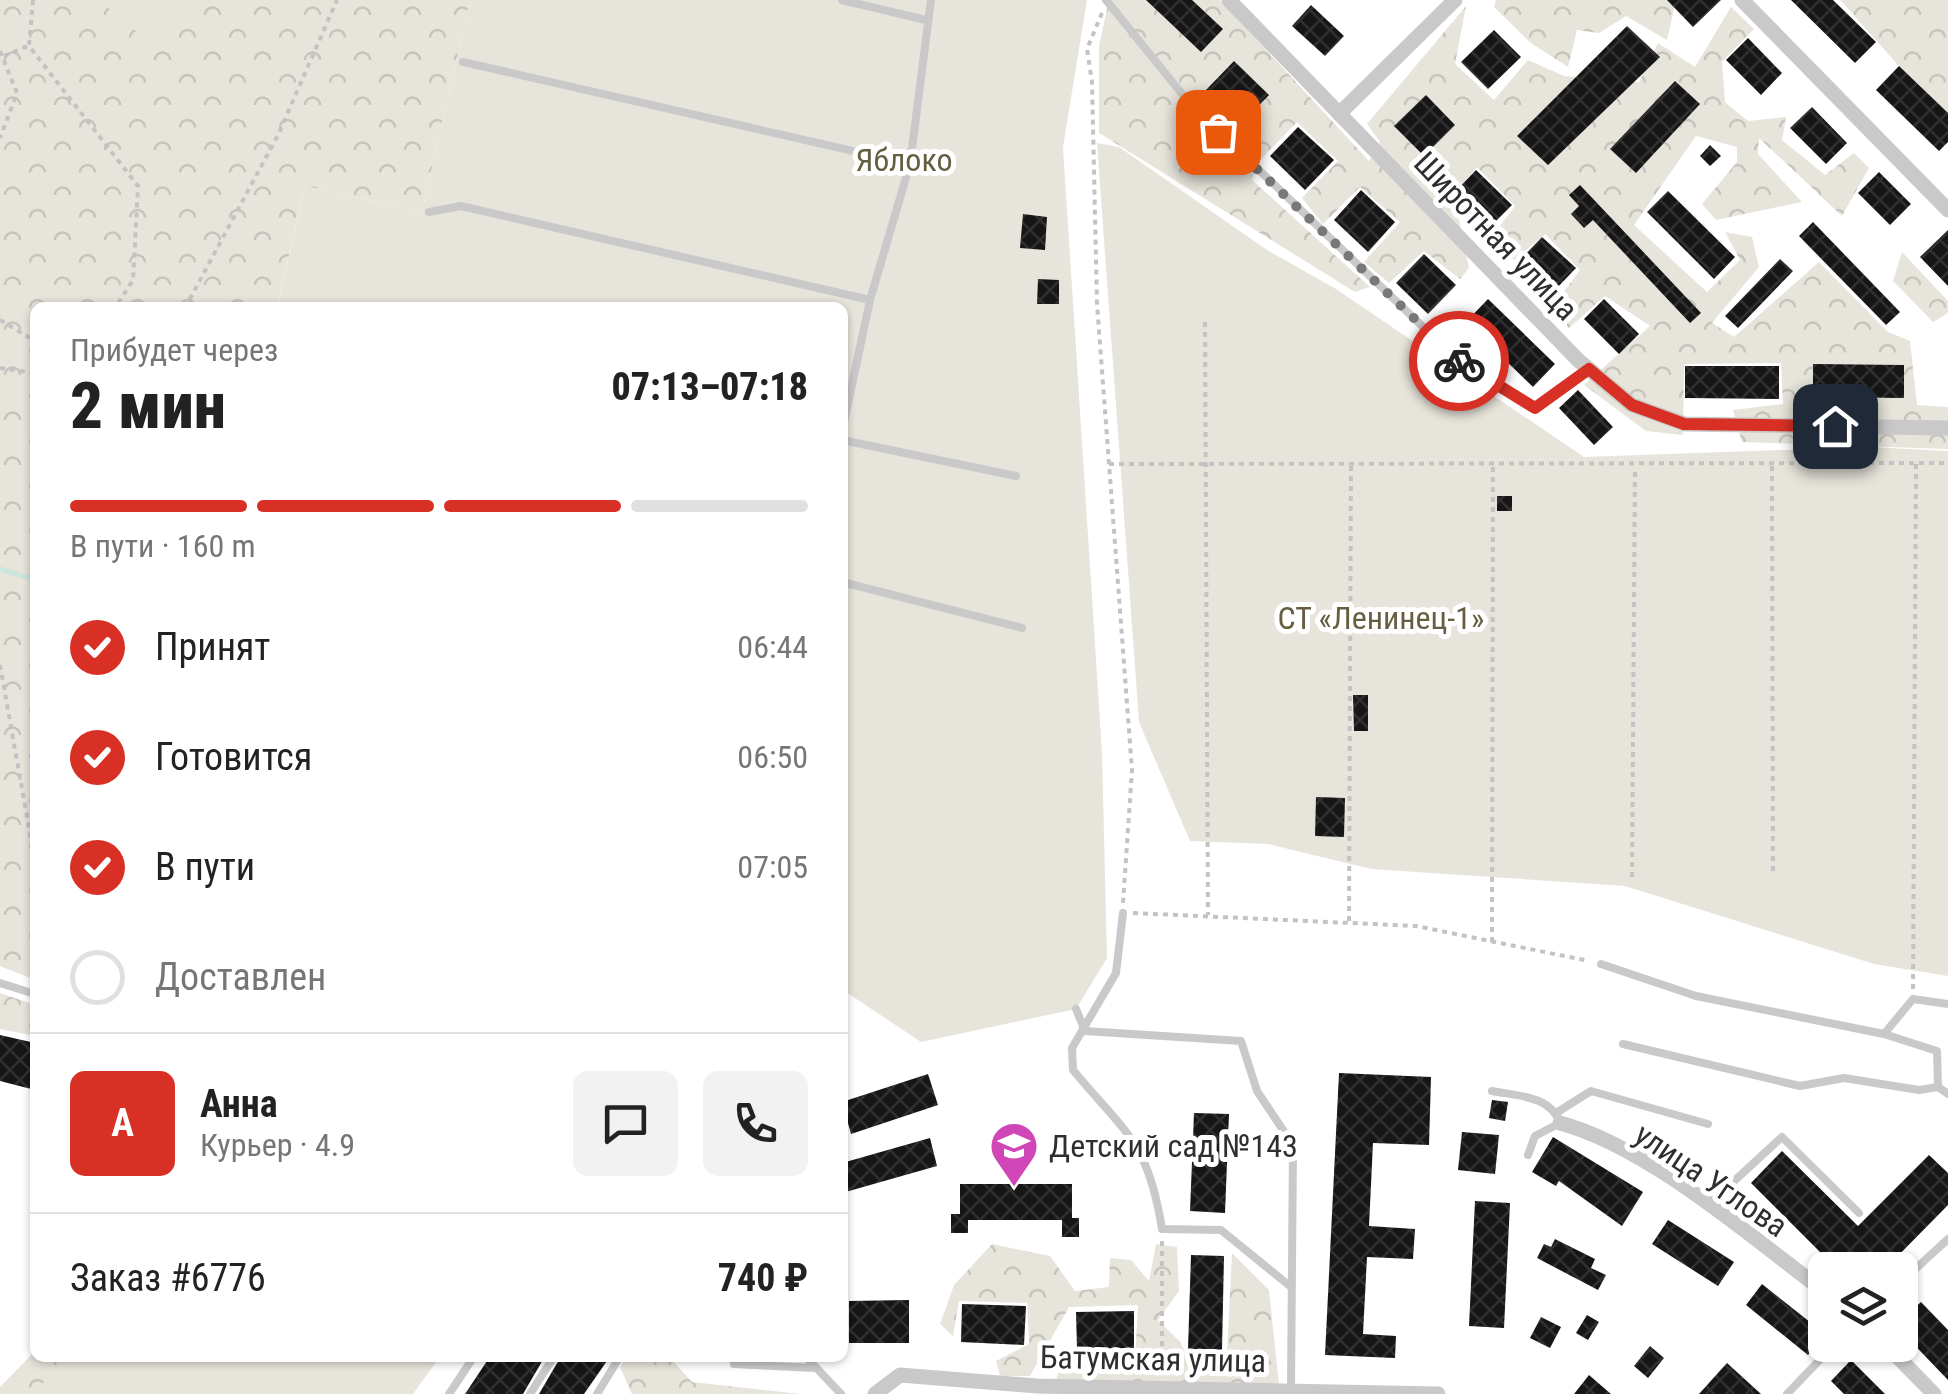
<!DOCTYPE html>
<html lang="ru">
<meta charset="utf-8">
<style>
:root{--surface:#fff;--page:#f2f2f2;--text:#222;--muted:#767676;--line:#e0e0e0;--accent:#d93025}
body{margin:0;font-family:"Roboto Condensed",sans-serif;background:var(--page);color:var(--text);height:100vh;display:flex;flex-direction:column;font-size:38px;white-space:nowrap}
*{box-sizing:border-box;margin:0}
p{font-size:32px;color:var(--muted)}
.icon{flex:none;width:55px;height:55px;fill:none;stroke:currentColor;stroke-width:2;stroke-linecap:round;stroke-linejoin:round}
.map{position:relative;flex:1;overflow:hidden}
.details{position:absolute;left:30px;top:302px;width:818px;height:1060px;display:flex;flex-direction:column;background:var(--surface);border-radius:15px;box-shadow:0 2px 8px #0004}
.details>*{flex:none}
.buttons{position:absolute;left:1808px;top:1252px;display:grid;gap:20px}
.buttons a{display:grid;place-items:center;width:110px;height:110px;border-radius:15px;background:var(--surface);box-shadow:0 2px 8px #0004;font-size:50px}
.pin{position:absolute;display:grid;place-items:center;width:85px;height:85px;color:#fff;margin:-42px;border-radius:20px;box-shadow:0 5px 15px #0006}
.courier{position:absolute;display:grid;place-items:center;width:100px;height:100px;margin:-50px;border:8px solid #d93025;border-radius:50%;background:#fff;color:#222;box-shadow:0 2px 12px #0007}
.overview em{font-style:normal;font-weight:800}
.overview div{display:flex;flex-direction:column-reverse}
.overview{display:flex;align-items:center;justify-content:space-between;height:170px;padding:0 40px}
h1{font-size:65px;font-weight:800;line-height:75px}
.bar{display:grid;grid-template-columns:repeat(4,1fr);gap:15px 10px;align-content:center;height:120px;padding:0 40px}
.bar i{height:12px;border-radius:8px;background:var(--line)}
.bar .selected{background:var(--accent)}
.bar p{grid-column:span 4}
.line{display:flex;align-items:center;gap:25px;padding:0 40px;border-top:2px solid var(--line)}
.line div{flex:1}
.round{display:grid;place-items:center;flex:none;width:105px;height:105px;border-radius:15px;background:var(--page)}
ol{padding:0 40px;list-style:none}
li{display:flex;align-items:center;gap:30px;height:110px}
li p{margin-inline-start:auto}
li .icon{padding:10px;border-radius:50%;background:var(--accent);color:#fff;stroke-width:4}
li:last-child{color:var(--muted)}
li i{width:55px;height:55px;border:5px solid var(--line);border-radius:50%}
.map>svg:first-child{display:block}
.forest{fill:url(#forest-crowns)}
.garden{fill:#e7e4db}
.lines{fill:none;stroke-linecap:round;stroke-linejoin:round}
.stream{stroke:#cae6dc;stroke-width:5}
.building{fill:url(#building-cross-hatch)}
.path{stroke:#c3c3c3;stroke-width:4;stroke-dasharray:5 5;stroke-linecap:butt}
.service{stroke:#c9c9c9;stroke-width:8}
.minor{stroke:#c9c9c9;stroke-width:15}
.done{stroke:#787878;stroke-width:10;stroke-dasharray:0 18}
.route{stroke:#d93025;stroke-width:12}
.labels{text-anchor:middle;stroke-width:10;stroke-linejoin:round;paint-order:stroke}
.park-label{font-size:32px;fill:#655e41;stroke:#fff}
.street-label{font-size:32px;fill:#2f2f2f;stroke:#fff}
.poi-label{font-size:32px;fill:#2f2f2f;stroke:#fff;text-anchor:start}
</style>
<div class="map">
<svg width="1948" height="1394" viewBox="0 0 1948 1394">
<defs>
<pattern id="forest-crowns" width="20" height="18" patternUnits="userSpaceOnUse" patternTransform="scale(2.5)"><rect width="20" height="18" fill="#e7e4db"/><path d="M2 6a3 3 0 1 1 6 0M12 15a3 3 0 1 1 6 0" fill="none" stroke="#c6c4bc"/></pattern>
<pattern id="building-cross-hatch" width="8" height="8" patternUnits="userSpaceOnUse" patternTransform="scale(2.5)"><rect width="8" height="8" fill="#161616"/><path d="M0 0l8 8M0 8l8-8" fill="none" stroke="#303030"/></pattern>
</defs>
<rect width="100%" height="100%" fill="#fff"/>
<g class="forest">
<path d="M 0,0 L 470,0 L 422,212 L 305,186 L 277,307 L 35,308 L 35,980 L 0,966 Z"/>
<path d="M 1109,0 L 1220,0 L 1369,161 L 1380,142 L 1367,124 L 1466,6 L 1455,64 L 1494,100 L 1528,60 L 1564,76 L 1639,82 L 1658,43 L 1695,67 L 1731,7 L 1754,29 L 1722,62 L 1725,102 L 1748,121 L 1786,117 L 1782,140 L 1825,175 L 1854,153 L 1869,168 L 1842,216 L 1759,138 L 1758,154 L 1802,202 L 1716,220 L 1702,204 L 1737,162 L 1737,147 L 1696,136 L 1634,225 L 1707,292 L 1740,260 L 1725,232 L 1752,237 L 1759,267 L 1712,323 L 1734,337 L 1819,262 L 1888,332 L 1910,341 L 1917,405 L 1948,407 L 1948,449 L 1742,442 L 1733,410 L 1783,404 L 1781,363 L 1684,364 L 1683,435 L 1646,431 L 1584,385 L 1650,326 L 1605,296 L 1569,328 L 1551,309 L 1580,270 L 1545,234 L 1514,260 L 1490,239 L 1515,206 L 1477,167 L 1454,195 L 1469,268 L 1460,279 L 1424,251 L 1389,283 L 1364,262 L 1400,222 L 1360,187 L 1323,224 L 1302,198 L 1338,161 L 1297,122 L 1257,163 L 1252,180 L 1370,287 L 1355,292 L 1099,133 L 1099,46 Z"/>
<path d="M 1496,0 L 1676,0 L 1667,40 L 1626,16 L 1599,33 L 1577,30 L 1568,67 L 1531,43 L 1494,7 Z"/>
<path d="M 1840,0 L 1948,0 L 1948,121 Z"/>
<path d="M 1902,252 L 1948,301 L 1948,313 L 1933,322 L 1893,281 Z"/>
<path d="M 0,993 L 35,1005 L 35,1036 L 0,1029 Z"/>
<path d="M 992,1244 L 1050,1256 L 1075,1291 L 1109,1287 L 1110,1258 L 1131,1260 L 1149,1281 L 1156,1244 L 1177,1247 L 1179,1291 L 1158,1320 L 1180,1342 L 1188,1358 L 1227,1354 L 1232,1253 L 1269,1290 L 1280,1394 L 1051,1394 L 1059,1371 L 1085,1360 L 1135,1360 L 1138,1305 L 1069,1307 L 1030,1376 L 1000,1376 L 996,1361 L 1029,1344 L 1027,1303 L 959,1301 L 953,1336 L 940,1324 L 954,1285 Z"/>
<path d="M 35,1319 L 35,1358 L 76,1358 L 70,1394 L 0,1394 L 0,1387 L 33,1353 Z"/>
<path d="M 626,1358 L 670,1358 L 692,1382 L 801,1394 L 632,1394 L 620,1367 Z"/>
</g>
<g class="garden">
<path d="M 99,0 L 184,0 L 150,43 Z"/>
<path d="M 470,0 L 1087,0 L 1063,147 L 1102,753 L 1107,958 L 1076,1009 L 921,1042 L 843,990 L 842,308 L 277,308 L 305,186 L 422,212 Z"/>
<path d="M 1097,143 L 1119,147 L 1267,250 L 1336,289 L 1584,457 L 1869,447 L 1948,451 L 1948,976 L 1874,964 L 1625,886 L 1371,869 L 1268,844 L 1190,841 L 1139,722 Z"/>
<path d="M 61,1358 L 439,1358 L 413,1394 L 35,1394 Z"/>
</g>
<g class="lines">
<path class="stream" d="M 0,569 L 35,580"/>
</g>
<g class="building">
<path d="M 1146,0 L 1192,0 L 1223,29 L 1201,52 Z"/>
<path d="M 1667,0 L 1721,0 L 1693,27 Z"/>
<path d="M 1791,0 L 1833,0 L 1876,42 L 1855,63 Z"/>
<path d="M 1311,5 L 1344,36 L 1325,56 L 1292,26 Z"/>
<path d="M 1627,26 L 1660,57 L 1548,165 L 1517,136 Z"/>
<path d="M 1494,30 L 1521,57 L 1488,89 L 1461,62 Z"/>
<path d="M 1748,38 L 1782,73 L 1761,95 L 1726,60 Z"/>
<path d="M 1234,61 L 1269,95 L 1241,124 L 1206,90 Z"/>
<path d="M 1899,66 L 1948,113 L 1948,142 L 1939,151 L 1876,90 Z"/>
<path d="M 1675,81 L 1700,104 L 1636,173 L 1610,149 Z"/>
<path d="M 1426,95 L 1455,125 L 1424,156 L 1394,126 Z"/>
<path d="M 1812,107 L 1847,143 L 1826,164 L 1790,128 Z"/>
<path d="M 1298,127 L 1334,160 L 1305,190 L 1270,156 Z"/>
<path d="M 1710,145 L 1721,156 L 1710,166 L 1700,156 Z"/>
<path d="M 1476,170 L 1512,205 L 1491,226 L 1455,192 Z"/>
<path d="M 1879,172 L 1911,204 L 1890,225 L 1858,193 Z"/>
<path d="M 1580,185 L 1701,313 L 1690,323 L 1593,220 L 1584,228 L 1571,214 L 1579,206 L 1569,195 Z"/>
<path d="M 1361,190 L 1395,222 L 1368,252 L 1334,220 Z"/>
<path d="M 1668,191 L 1735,257 L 1714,279 L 1647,212 Z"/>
<path d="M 1023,214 L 1047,217 L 1045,250 L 1020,248 Z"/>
<path d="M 1813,222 L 1900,312 L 1886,325 L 1799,236 Z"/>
<path d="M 1948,230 L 1948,286 L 1920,257 Z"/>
<path d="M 1542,237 L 1576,268 L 1555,290 L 1521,259 Z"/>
<path d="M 1424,254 L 1456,285 L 1428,314 L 1396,283 Z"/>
<path d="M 1780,259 L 1793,271 L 1738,328 L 1725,316 Z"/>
<path d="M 1038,279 L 1059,280 L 1059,304 L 1037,304 Z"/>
<path d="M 1488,299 L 1555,364 L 1533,387 L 1466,322 Z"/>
<path d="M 1604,299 L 1639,334 L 1619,354 L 1584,319 Z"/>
<path d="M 1813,364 L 1904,365 L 1904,398 L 1813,397 Z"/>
<path d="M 1685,366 L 1779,366 L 1779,399 L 1685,398 Z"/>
<path d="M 1578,390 L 1613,427 L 1594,445 L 1559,408 Z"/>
<rect x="1497" y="496" width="15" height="15"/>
<path d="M 1353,695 L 1368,695 L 1368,731 L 1354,731 Z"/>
<path d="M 1316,797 L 1345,798 L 1344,837 L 1315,836 Z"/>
<path d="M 0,1035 L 35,1043 L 35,1090 L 0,1081 Z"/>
<path d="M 1339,1073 L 1431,1077 L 1429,1145 L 1373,1143 L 1369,1226 L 1415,1229 L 1413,1259 L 1367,1257 L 1363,1334 L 1396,1336 L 1395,1358 L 1325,1355 Z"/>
<path d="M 928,1074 L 938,1105 L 851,1134 L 842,1102 Z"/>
<path d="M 1492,1100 L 1508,1102 L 1505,1121 L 1489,1118 Z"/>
<path d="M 1194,1113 L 1229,1114 L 1225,1213 L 1190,1211 Z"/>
<path d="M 1462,1132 L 1499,1135 L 1495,1174 L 1458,1170 Z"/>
<path d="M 1553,1137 L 1643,1192 L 1622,1226 L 1559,1181 L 1556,1186 L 1532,1172 Z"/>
<path d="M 930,1138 L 937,1166 L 842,1193 L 842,1163 Z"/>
<path d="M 1782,1151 L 1858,1226 L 1929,1155 L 1948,1173 L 1948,1205 L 1884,1270 L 1838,1270 L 1751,1183 Z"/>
<path d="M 960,1184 L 1072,1184 L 1072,1218 L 1079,1218 L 1079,1237 L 1062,1237 L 1062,1220 L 968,1220 L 968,1233 L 951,1233 L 951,1214 L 960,1214 Z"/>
<path d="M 1475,1201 L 1510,1203 L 1504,1328 L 1469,1326 Z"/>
<path d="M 1668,1220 L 1734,1262 L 1718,1286 L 1652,1244 Z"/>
<path d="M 1555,1239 L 1595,1259 L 1591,1268 L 1606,1275 L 1598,1290 L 1537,1258 L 1544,1244 L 1551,1247 Z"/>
<path d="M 1191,1255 L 1224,1256 L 1222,1350 L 1188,1349 Z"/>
<path d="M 1762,1284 L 1825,1334 L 1808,1355 L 1746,1305 Z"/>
<path d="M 909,1300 L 909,1343 L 849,1343 L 849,1301 Z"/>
<path d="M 1921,1302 L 1948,1330 L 1948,1380 L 1900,1330 L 1900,1322 Z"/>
<path d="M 962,1304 L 1026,1306 L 1024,1345 L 961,1342 Z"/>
<path d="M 1134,1311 L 1134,1348 L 1077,1349 L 1076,1312 Z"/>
<path d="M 1587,1315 L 1599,1322 L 1588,1340 L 1576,1333 Z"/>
<path d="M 1541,1317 L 1561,1327 L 1550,1348 L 1530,1338 Z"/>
<path d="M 1650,1346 L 1664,1358 L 1648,1378 L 1634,1366 Z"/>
<path d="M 489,1358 L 544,1358 L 523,1394 L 465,1394 Z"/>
<path d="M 560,1358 L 609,1358 L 584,1394 L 539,1394 Z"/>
<path d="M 1851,1360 L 1885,1394 L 1844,1394 L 1831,1381 Z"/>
<path d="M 1727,1363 L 1761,1394 L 1699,1394 Z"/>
<path d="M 1589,1375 L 1611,1394 L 1574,1394 Z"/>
</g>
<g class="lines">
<g class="path">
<path d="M 33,0 L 29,46 L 138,186 L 133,280 L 115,308"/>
<path d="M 1102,13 L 1087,49 L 1092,82 L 1097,304 L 1132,770 L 1123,903"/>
<path d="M 0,51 L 17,93 L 0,138"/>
<path d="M 4,56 L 28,46"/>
<path d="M 185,308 L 278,135 L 337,0"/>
<path d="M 0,320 L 35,341"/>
<path d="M 1205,322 L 1208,915"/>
<path d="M 0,368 L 35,373"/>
<path d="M 1109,464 L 1948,463"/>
<path d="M 1772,466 L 1773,872"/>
<path d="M 0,665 L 35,862"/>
<path d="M 1632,877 L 1635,467"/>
<path d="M 1133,913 L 1416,926 L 1589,961"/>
<path d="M 1349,921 L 1351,461"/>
<path d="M 1492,942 L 1493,462"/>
<path d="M 1913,989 L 1916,463"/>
<path d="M 1162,1241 L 1162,1372"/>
</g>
<g class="service">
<path d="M 842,0 L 926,20"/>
<path d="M 1106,0 L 1191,105 L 1465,367 L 1535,408 L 1589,369"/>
<path d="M 463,62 L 910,164"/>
<path d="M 429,212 L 461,206 L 870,300"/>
<path d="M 842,432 L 870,300 L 910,164 L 931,0"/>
<path d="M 842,440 L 1016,476"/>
<path d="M 842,582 L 1022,628"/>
<path d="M 1123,913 L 1116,973 L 1072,1048 L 1073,1070 C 1126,1134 1148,1141 1162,1229 L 1221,1230 L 1291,1287"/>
<path d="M 1601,964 L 1696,996 L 1884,1034 L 1913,999 L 1948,1004"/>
<path d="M 0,983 L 35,994"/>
<path d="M 1076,1009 L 1085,1031"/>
<path d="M 1085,1031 L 1241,1041 L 1257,1091 L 1293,1145 L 1291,1388"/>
<path d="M 1884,1034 L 1937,1051 L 1938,1087 L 1948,1094"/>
<path d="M 1623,1044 L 1800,1086 L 1844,1078 L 1919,1090 L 1938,1087"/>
<path d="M 1492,1091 C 1517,1096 1550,1095 1560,1123 L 1535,1136 L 1528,1155"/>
<path d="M 1556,1113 L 1591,1091 L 1708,1124"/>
<path d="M 1708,1205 L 1782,1137 L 1859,1213"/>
<path d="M 1900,1283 L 1948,1239"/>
<path d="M 807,1358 L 841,1394"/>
<path d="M 734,1364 L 815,1368"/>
<path d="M 449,1394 L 473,1358"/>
<path d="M 530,1394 L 553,1358"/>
<path d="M 597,1394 L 619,1358"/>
<path d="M 1787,1394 L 1834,1345"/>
</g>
<g class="minor">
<path d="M 1229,0 L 1578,360 L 1632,405 L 1685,424 L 1948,428"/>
<path d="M 1742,0 L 1948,210"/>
<path d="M 1339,114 L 1455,0"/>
<path d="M 1560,1123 C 1649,1147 1751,1237 1825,1292"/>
<path d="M 1886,1345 L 1934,1394"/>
<path d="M 875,1394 L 900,1375 L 1037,1386 L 1438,1394"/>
</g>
</g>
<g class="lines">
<path class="done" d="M 1218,132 L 1459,361"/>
<path class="route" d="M 1459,361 L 1535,408 L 1589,369 L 1632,405 L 1684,424 L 1835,426"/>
</g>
<defs>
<g id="school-pin" transform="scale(2.5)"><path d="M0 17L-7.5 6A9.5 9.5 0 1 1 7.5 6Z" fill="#d046b6" stroke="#fff"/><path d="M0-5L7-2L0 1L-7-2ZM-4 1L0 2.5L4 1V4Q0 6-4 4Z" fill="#fff"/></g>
</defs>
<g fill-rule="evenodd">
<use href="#school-pin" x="1014" y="1146"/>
</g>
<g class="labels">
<g class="park-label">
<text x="904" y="171">Яблоко</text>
<text x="1381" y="629">СТ «Ленинец-1»</text>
</g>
<g class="street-label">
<text transform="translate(1496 236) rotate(46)" y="11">Широтная улица</text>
<text transform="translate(1711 1180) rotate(34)" y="11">улица Углова</text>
<text transform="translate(1153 1359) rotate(1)" y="11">Батумская улица</text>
</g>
<g class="poi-label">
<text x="1049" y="1157">Детский сад №143</text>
</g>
</g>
</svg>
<div class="buttons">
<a><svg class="icon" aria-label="layers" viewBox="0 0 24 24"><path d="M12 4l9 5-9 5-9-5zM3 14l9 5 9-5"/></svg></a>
</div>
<div class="pin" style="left:1218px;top:132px;background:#ea580c"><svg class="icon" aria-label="bag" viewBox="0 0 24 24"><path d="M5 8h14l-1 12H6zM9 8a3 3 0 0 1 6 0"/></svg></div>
<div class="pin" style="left:1835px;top:426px;background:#1f2937"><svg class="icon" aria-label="home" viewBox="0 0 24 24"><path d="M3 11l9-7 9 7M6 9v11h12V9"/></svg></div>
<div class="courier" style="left:1459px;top:361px"><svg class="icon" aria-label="bike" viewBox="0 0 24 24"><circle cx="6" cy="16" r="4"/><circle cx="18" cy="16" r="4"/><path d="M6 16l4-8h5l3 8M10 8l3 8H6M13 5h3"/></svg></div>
<section class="details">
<div class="overview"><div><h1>2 мин</h1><p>Прибудет через</p></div><em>07:13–07:18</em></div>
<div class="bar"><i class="selected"></i><i class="selected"></i><i class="selected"></i><i></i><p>В пути · 160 m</p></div>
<ol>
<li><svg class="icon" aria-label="check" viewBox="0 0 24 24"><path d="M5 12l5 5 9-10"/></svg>Принят<p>06:44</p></li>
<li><svg class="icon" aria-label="check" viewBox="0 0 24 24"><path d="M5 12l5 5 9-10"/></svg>Готовится<p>06:50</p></li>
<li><svg class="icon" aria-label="check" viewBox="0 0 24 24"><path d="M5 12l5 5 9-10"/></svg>В пути<p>07:05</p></li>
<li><i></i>Доставлен</li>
</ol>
<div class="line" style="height:180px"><b class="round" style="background:var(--accent);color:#fff">А</b><div><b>Анна</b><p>Курьер · 4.9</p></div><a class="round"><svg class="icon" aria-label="chat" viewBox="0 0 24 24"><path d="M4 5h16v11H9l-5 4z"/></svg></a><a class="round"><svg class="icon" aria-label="phone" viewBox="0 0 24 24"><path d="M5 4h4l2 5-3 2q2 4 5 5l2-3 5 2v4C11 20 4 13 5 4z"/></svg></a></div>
<div class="line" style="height:130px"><div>Заказ #6776</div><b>740 ₽</b></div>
</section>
</div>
